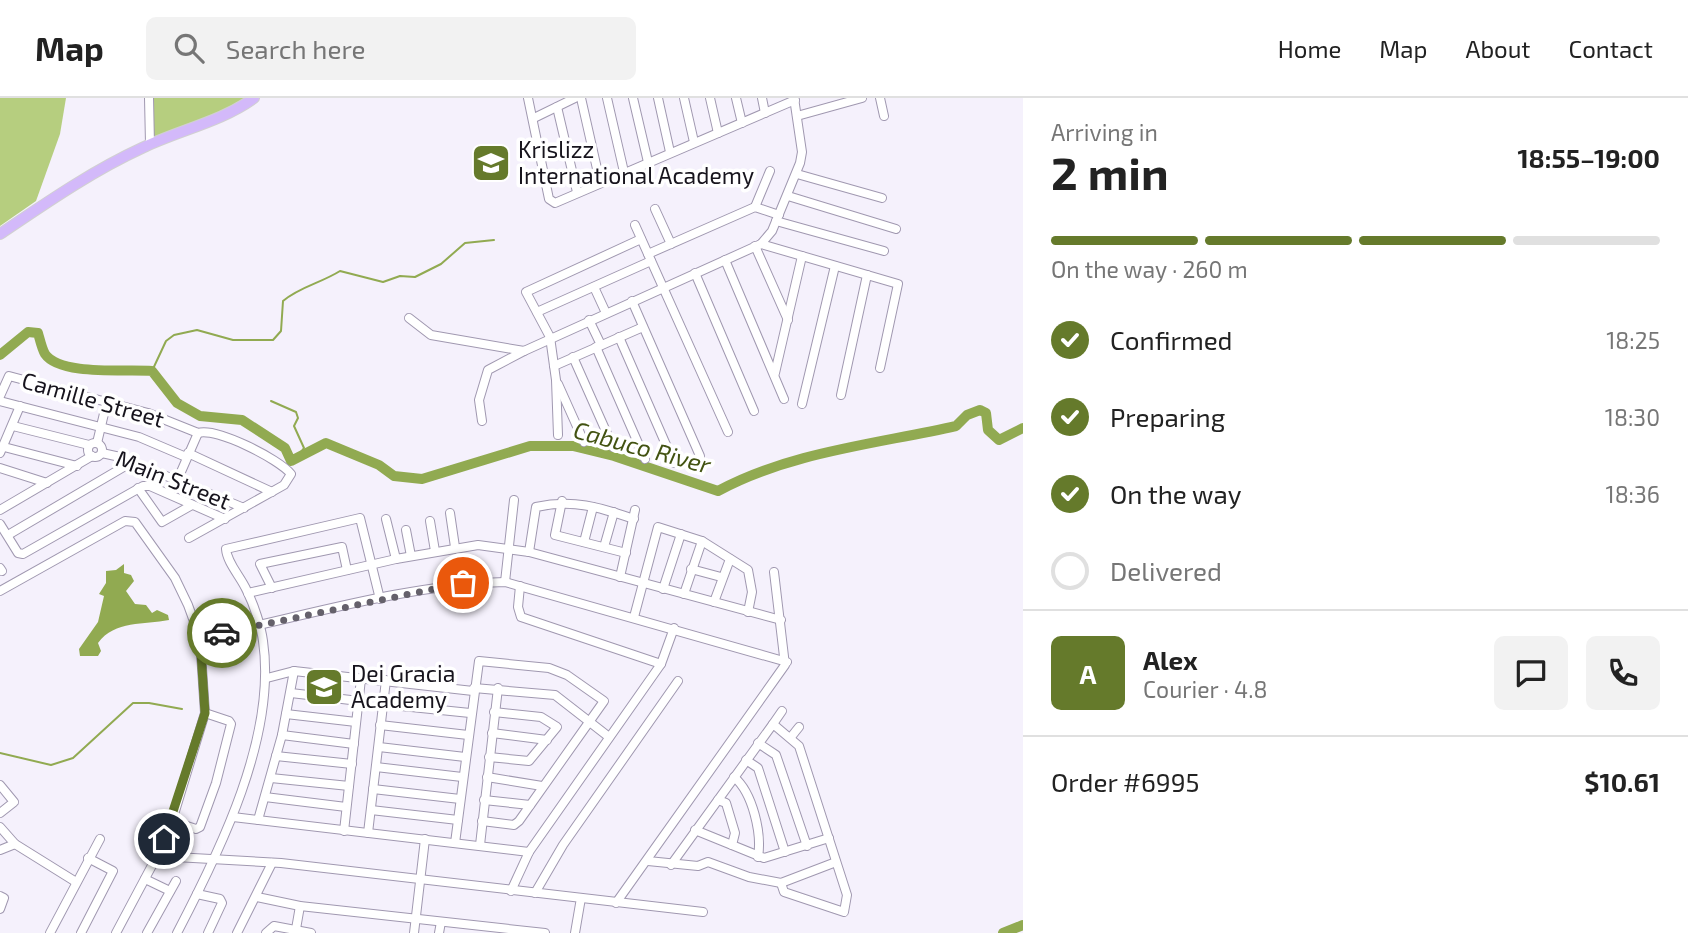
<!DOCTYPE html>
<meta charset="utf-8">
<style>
:root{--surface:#fff;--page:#f2f2f2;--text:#222;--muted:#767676;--line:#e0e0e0;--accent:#657a2b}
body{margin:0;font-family:"Exo 2",sans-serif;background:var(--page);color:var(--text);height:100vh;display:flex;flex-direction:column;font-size:26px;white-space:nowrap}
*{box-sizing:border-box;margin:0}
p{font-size:23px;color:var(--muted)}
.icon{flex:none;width:38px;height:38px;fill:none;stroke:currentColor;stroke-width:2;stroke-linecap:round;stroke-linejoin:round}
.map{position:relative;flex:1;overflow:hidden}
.sheet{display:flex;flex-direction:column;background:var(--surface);width:665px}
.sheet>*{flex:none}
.pin{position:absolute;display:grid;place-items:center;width:60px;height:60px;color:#fff;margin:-30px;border:4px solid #fff;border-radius:50%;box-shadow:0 2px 7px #0007}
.courier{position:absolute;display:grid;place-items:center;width:70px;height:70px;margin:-35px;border:5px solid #657a2b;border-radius:50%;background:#fff;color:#222;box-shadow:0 2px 9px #0007}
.overview em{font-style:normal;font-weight:700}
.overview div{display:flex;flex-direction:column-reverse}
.overview{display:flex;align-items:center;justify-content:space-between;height:119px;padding:0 28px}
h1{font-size:46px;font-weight:700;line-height:52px}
.bar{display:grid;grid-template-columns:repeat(4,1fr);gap:10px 7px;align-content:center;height:84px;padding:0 28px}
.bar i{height:9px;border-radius:5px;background:var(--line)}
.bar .current{background:var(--accent)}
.bar p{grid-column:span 4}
.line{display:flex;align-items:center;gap:18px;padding:0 28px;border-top:2px solid var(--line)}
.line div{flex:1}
.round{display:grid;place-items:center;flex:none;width:74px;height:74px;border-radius:10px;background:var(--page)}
ol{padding:0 28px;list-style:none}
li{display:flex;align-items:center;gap:21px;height:77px}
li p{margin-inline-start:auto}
li .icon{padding:7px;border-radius:50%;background:var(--accent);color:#fff;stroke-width:4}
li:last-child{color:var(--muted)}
li i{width:38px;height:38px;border:4px solid var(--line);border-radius:50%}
header{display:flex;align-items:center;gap:42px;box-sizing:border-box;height:98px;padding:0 35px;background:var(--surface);border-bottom:2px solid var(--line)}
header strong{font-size:33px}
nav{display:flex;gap:38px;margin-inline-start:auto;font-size:24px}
.search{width:490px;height:63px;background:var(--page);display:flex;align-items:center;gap:18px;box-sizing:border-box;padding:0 24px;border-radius:10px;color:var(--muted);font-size:26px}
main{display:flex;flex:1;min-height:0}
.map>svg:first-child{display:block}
.green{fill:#b6ce7f}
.water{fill:#91aa51}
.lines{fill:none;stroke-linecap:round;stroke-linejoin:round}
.stream{stroke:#91aa51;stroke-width:2}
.river{stroke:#91aa51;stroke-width:10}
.minor-casing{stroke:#a098b0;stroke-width:10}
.major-casing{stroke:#d1d0d2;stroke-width:12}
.minor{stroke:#fff;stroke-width:8}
.major{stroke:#d3b9fa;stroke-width:10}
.done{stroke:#65616b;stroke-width:7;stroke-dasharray:0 12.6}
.route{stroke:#657a2b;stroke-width:9}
.labels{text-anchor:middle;stroke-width:7;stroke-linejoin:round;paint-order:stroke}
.poi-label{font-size:23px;fill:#17141d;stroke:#fff;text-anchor:start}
.street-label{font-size:23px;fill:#17141d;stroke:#fff}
.water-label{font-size:24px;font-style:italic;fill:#425211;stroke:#fff}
</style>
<header>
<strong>Map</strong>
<div class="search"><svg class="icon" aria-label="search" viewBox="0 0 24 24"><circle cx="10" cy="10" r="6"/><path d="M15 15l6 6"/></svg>Search here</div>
<nav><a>Home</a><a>Map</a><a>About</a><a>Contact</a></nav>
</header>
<main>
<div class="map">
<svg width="1023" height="835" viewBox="0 0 1023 835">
<rect width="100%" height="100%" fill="#f5f1fc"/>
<g class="green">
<path d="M 0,0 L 66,0 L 60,36 L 36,103 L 0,128 Z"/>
<path d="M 153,0 L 248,0 L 239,7 L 153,40 Z"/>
</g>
<path class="water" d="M 124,466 L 124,475 L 131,477 L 134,483 L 126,493 L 135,506 L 146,507 L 152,515 L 157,512 L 168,517 L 169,522 C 144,527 115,522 98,545 L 101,553 L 98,558 L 80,558 L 79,551 L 98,524 L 104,498 L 99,496 L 106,485 L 106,473 L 116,472 Z"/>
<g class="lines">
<g class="stream">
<path d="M 152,273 L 166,243 L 174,237 L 197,232 L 233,242 L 273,242 L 281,233 L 283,203 C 299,189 321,185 340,173 L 383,184 L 400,178 L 415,179 L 441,166 L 465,145 L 494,142"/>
<path d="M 271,303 L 296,314 L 298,320 L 294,328 L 304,350 L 296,360"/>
<path d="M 0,655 L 51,667 L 73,660 L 133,605 L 149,605 L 182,611"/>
</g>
<g class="river">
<path d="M 0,257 L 28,234 L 38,235 C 40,242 42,251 45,256 C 60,278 126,271 152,273 L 177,305 L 200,318 L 242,322 L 285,350 L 291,363 L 326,345 L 379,367 L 394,378 L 422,381 L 530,348 L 573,348 L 614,358 L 718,393 C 790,354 877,346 956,328 L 967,317 L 980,312 L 986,315 L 988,332 L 999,342 L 1023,330"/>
<path d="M 1003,835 L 1023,827"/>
</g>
<g class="minor-casing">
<g id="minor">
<path d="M 149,0 L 150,46"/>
<path d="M 528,0 L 549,101 L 555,105 L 795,2"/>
<path d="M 581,0 L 600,84"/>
<path d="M 607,0 L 624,74"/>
<path d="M 633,0 L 648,64"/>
<path d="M 658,0 L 670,54"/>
<path d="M 684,0 L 694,44"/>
<path d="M 710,0 L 718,35"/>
<path d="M 736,0 L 742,25"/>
<path d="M 762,0 L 765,15"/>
<path d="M 880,0 L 884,18"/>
<path d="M 557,9 L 577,94"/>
<path d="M 797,18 L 862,0"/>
<path d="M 534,20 L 575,0"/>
<path d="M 797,76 L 882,100"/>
<path d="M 788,98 L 896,131"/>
<path d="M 755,109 L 770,73"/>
<path d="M 655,111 L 671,146"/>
<path d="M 776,123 L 884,153"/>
<path d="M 635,127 L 728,334"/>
<path d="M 761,146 L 898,186 L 880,270"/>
<path d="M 755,148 L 788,222"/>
<path d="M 648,156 L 755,109 L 779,117"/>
<path d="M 725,162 L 784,301"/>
<path d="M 695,175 L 754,313"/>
<path d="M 594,189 L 606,215"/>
<path d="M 632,203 L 700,358"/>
<path d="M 537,214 L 651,163"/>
<path d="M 409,220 L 431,237 L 524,253 L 761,146 L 772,133 L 800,65 L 802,54 L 794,0"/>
<path d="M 589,222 L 601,247"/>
<path d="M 619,239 L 674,365"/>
<path d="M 596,249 L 645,361"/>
<path d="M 573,259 L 613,349"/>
<path d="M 554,268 L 643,229"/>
<path d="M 775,275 L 802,158"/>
<path d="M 558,286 L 584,344"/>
<path d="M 841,297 L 867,177"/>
<path d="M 0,298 L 9,278 L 148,315 L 198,335"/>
<path d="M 0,303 L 139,339 L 186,359"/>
<path d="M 802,306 L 835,168"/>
<path d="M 482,323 L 479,302 L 488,272 L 524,253"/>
<path d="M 13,328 L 89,347"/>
<path d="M 558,337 L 556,282 L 550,239 L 526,194 L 641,141"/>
<circle cx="95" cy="352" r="7"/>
<path d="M 97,345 L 107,303"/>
<path d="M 4,349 L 77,368"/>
<path d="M 0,355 L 20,308"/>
<path d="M 102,355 L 120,359 L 244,410"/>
<path d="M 188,355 L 272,394"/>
<path d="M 0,370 L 47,385"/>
<path d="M 177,383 L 198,335"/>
<path d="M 138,390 L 162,424 L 192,407"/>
<path d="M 562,403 L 555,437 L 626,455"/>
<path d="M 0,412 L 92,358"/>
<path d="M 450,415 L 455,449"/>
<path d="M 386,421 L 396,461"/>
<path d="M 430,423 L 435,453"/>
<path d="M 0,426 L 18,455 L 23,456 L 143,388 L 150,388 L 225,421"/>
<path d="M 406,432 L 411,458"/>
<path d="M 8,437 L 132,364"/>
<path d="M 189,440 L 284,387 L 291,376 C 279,361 216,329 198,335"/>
<path d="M 584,444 L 593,409"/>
<path d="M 604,449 L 614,414"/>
<path d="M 529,454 L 536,409 C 573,401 599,409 634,421"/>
<path d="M 0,470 L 2,473"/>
<path d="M 691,471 L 721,479"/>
<path d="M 620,479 L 635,412"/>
<path d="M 505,484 L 514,402"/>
<path d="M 520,488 L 518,509 L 521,519 L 661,566"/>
<path d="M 272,490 L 260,466 L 342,449 L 347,472"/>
<path d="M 663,491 L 681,436"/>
<path d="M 0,493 L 125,423 L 135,424 L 175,480 L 188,507 L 200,540 L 205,615 L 172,723 L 157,758 L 116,835"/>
<path d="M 248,495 L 396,461 L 478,447 L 529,454 L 781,522"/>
<path d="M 684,496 L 702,443"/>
<path d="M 714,504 L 730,461"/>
<path d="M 634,519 L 658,429 L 702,443 L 748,472 L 752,494 L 748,514"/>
<path d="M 200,540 C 300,520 402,487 505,484 L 787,564"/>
<path d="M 267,580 L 294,573 L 473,593"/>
<path d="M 474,590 L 555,597 L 609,639"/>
<path d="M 291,595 L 359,603"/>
<path d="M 382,606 L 470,615"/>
<path d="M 286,616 L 356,624"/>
<path d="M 773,626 L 782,613"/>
<path d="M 380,627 L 468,637"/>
<path d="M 492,635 L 547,642"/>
<path d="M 282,637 L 354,646"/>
<path d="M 791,639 L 799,629"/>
<path d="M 758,645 L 776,657 L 807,748"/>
<path d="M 379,649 L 465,659"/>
<path d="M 276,658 L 352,666"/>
<path d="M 489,659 L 529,663 L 557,629 L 541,619 L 494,614"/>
<path d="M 746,662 L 758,670 L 785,754"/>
<path d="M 376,669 L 462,679"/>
<path d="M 487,679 L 542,688"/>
<path d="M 734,679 C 753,695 762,736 758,759"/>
<path d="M 271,680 L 349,688"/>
<path d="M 0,687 L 14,704 L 0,715"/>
<path d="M 373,691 L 460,701"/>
<path d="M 265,699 L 346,709"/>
<path d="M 484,702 L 530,707"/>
<path d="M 718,702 L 726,705 L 735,735 L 732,747"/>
<path d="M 371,712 L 458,722"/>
<path d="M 233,719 L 529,754"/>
<path d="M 258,722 L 282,637 L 294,573"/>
<path d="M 172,723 L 196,731 L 200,729 L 216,685 L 231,626 L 229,623 L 205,615"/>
<path d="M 0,729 L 15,746 L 76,784"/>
<path d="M 695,732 L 764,760 L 829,740"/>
<path d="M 344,733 L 361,581"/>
<path d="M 368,735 L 386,582"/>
<path d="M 455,745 L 479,563 L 549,570 L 567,577 L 604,603 L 519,723 L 514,727 L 482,723"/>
<path d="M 480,747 L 498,590"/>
<path d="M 0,752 L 15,746"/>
<path d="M 157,758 L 281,765 L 703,814"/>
<path d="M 648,763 L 698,768 L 708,764 L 749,779 L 781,785 L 836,764"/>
<path d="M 671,767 L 773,626 L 799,648 L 847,797 L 844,814 L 784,794 L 781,785"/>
<path d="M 145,781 L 170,793"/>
<path d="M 511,793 L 529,754 L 661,566 L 674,530"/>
<path d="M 535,795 L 563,747 L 678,583"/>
<path d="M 197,796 L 220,801 L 222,805 L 208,835"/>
<path d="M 0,798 L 4,800 L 0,811"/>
<path d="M 257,799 L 300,808 L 545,835"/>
<path d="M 616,805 L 785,567 L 774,474"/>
<path d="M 296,831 L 300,808"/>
<path d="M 50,835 L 100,741"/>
<path d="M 81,835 L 113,773 L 88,760"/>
<path d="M 147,835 L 176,783"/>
<path d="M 177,835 C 220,753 277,638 263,543 C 261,528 254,507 247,493 C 241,479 227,465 226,451 L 360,420 L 380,501"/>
<path d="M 237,835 L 272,765"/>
<path d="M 266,835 L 274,828 L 311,835"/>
<path d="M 414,835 L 425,741"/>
<path d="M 439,835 L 441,824"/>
<path d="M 575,835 L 581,800"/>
</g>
</g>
<g class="major-casing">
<path id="major" d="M 0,136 C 46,105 92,73 142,50 C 179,32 221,24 254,0"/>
</g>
<use href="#minor" class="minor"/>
<use href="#major" class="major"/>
</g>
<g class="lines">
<path class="done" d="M 222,535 L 463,485"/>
<path class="route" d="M 164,741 L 205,615 L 200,540 L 222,535"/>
</g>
<defs>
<g id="school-square" transform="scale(2.0125)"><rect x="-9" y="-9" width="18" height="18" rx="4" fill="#657a2b" stroke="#fff"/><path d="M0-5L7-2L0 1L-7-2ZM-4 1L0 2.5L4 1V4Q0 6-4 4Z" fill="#fff"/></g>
</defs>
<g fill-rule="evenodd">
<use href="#school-square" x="491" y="65"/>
<use href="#school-square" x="324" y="589"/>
</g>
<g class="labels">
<g class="poi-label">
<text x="518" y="60">Krislizz<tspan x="518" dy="26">International Academy</tspan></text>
<text x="351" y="584">Dei Gracia<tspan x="351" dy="26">Academy</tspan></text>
</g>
<g class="street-label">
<text transform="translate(93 302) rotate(16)" y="8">Camille Street</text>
<text transform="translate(173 382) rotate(22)" y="8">Main Street</text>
</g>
<g class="water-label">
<text transform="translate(642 350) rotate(15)" y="8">Cabuco River</text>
</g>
</g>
</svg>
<div class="pin" style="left:463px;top:485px;background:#ea580c"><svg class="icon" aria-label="bag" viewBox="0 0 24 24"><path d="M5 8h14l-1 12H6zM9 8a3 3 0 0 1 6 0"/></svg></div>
<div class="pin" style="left:164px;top:741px;background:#1f2937"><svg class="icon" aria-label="home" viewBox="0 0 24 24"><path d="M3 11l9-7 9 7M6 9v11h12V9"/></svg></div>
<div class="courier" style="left:222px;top:535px"><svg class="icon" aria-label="car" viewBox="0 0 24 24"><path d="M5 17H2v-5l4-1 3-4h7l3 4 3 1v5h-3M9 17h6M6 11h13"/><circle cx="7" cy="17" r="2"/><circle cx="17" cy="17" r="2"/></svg></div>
</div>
<section class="sheet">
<div class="overview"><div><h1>2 min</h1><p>Arriving in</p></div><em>18:55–19:00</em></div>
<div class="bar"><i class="current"></i><i class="current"></i><i class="current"></i><i></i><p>On the way · 260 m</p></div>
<ol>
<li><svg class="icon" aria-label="check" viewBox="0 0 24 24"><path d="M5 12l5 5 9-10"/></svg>Confirmed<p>18:25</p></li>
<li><svg class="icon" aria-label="check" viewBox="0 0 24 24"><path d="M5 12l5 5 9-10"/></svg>Preparing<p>18:30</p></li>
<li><svg class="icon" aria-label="check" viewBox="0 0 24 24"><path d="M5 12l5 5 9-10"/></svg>On the way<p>18:36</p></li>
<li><i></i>Delivered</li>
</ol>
<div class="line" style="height:126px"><b class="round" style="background:var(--accent);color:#fff">A</b><div><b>Alex</b><p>Courier · 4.8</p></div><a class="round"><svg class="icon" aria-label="chat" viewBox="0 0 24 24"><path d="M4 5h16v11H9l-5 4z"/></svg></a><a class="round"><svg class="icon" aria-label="phone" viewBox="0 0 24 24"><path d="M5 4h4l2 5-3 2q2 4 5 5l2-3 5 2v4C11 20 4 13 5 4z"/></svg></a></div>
<div class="line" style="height:91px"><div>Order #6995</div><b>$10.61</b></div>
</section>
</main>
